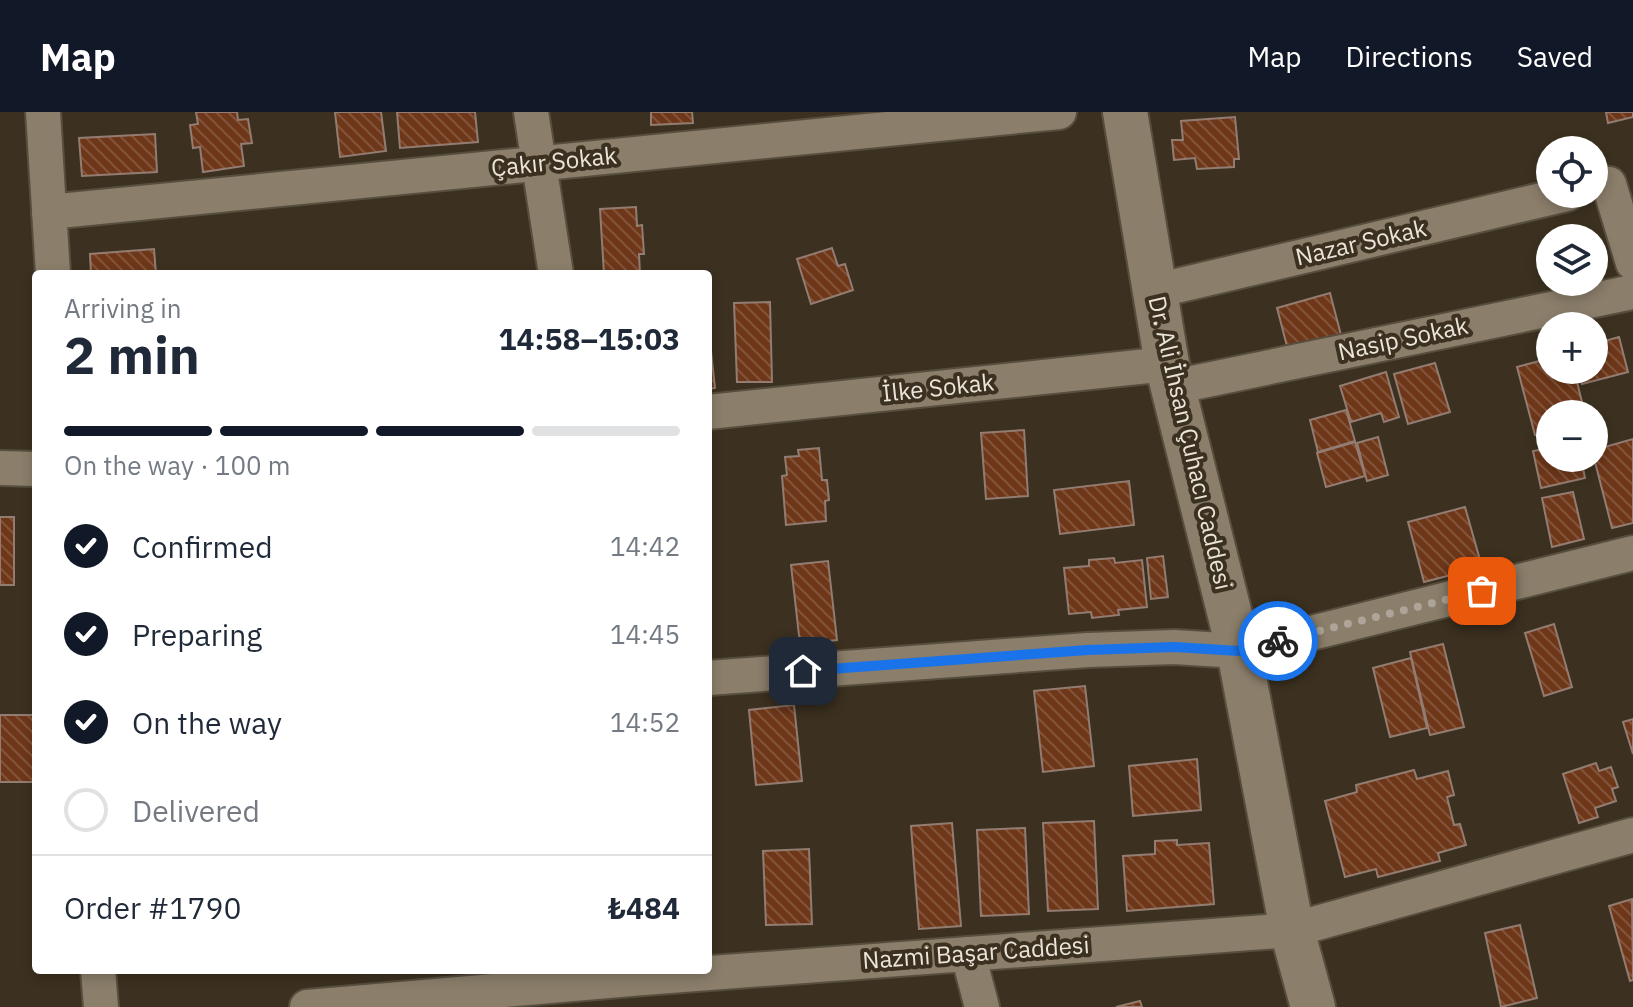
<!DOCTYPE html>
<meta charset="utf-8">
<style>
:root{--surface:#fff;--page:#f6f6f7;--text:#1f2937;--muted:#747a83;--line:#e0e1e3;--accent:#111827}
body{margin:0;font-family:"IBM Plex Sans",sans-serif;background:var(--page);color:var(--text);height:100vh;display:flex;flex-direction:column;font-size:30px;white-space:nowrap}
*{box-sizing:border-box;margin:0}
p{font-size:26px;color:var(--muted)}
.icon{flex:none;width:44px;height:44px;fill:none;stroke:currentColor;stroke-width:2;stroke-linecap:round;stroke-linejoin:round}
.map{position:relative;flex:1;overflow:hidden}
.panel{position:absolute;left:32px;top:158px;width:680px;height:704px;display:flex;flex-direction:column;background:var(--surface);border-radius:8px;box-shadow:0 4px 12px #0003}
.panel>*{flex:none}
.tools{position:absolute;left:1536px;top:24px;display:grid;gap:16px}
.tools a{display:grid;place-items:center;width:72px;height:72px;border-radius:50%;background:var(--surface);box-shadow:0 4px 12px #0003;font-size:40px}
.pin{position:absolute;display:grid;place-items:center;width:68px;height:68px;color:#fff;margin:-34px;border-radius:16px;box-shadow:0 4px 12px #0006}
.courier{position:absolute;display:grid;place-items:center;width:80px;height:80px;margin:-40px;border:6px solid #1a73e8;border-radius:50%;background:#fff;color:#222;box-shadow:0 2px 10px #0007}
.overview em{font-style:normal;font-weight:700}
.overview div{display:flex;flex-direction:column-reverse}
.overview{display:flex;align-items:center;justify-content:space-between;height:136px;padding:0 32px}
h1{font-size:52px;font-weight:700;line-height:60px}
.bar{display:grid;grid-template-columns:repeat(4,1fr);gap:12px 8px;align-content:center;height:96px;padding:0 32px}
.bar i{height:10px;border-radius:6px;background:var(--line)}
.bar .on{background:var(--accent)}
.bar p{grid-column:span 4}
.line{display:flex;align-items:center;gap:20px;padding:0 32px;border-top:2px solid var(--line)}
.line div{flex:1}
ol{padding:0 32px;list-style:none}
li{display:flex;align-items:center;gap:24px;height:88px}
li p{margin-inline-start:auto}
li .icon{padding:8px;border-radius:50%;background:var(--accent);color:#fff;stroke-width:4}
li:last-child{color:var(--muted)}
li i{width:44px;height:44px;border:4px solid var(--line);border-radius:50%}
header{display:flex;align-items:center;gap:48px;box-sizing:border-box;height:112px;padding:0 40px;background:var(--accent);color:#fff}
header strong{font-size:38px}
nav{display:flex;gap:44px;margin-inline-start:auto;font-size:28px}
.map>svg:first-child{display:block}
.building{fill:url(#building-back-hatch);stroke:#937c71;stroke-width:2}
.lines{fill:none;stroke-linecap:round;stroke-linejoin:round}
.street-casing{stroke:#574e3e;stroke-width:38}
.secondary-casing{stroke:#574e3e;stroke-width:48}
.street{stroke:#8b7e6b;stroke-width:34}
.secondary{stroke:#8b7e6b;stroke-width:44}
.done{stroke:#aea598;stroke-width:8;stroke-dasharray:0 14.4}
.route{stroke:#1a73e8;stroke-width:10}
.labels{text-anchor:middle;stroke-width:8;stroke-linejoin:round;paint-order:stroke}
.street-label{font-size:24px;fill:#ebe4d9;stroke:#3c3120}
</style>
<header>
<strong>Map</strong>
<nav><a>Map</a><a>Directions</a><a>Saved</a></nav>
</header>
<div class="map">
<svg width="1633" height="895" viewBox="0 0 1633 895">
<defs>
<pattern id="building-back-hatch" width="6" height="6" patternUnits="userSpaceOnUse" patternTransform="scale(2)"><rect width="6" height="6" fill="#6e3719"/><path d="M-1 5l2 2M0 0l6 6M5-1l2 2" fill="none" stroke="#83543a"/></pattern>
</defs>
<rect width="100%" height="100%" fill="#3c3120"/>
<g class="building">
<path d="M 196,0 L 237,0 L 238,8 L 248,7 L 252,31 L 241,32 L 244,54 L 203,60 L 200,35 L 193,36 L 190,13 L 198,12 Z"/>
<path d="M 335,0 L 381,0 L 386,39 L 340,45 Z"/>
<path d="M 397,0 L 475,0 L 478,30 L 400,36 Z"/>
<path d="M 651,0 L 692,0 L 693,11 L 651,13 Z"/>
<path d="M 1606,0 L 1633,0 L 1633,5 L 1608,11 Z"/>
<path d="M 1235,5 L 1239,47 L 1234,47 L 1234,55 L 1197,57 L 1195,46 L 1174,48 L 1172,28 L 1183,28 L 1181,9 Z"/>
<path d="M 155,22 L 157,60 L 82,64 L 79,26 Z"/>
<path d="M 636,95 L 637,114 L 642,113 L 644,142 L 639,142 L 640,162 L 604,162 L 600,97 Z"/>
<path d="M 832,136 L 838,154 L 845,152 L 853,178 L 811,192 L 797,147 Z"/>
<path d="M 154,137 L 156,162 L 91,162 L 90,142 Z"/>
<path d="M 1330,181 L 1341,223 L 1288,238 L 1277,196 Z"/>
<path d="M 770,190 L 772,270 L 737,270 L 734,191 Z"/>
<path d="M 708,212 L 715,276 L 708,277 Z"/>
<path d="M 1619,225 L 1628,260 L 1582,272 L 1578,258 L 1594,258 L 1594,232 Z"/>
<path d="M 1550,246 L 1550,258 L 1574,258 L 1585,302 L 1550,302 L 1550,319 L 1535,323 L 1517,255 Z"/>
<path d="M 1435,251 L 1450,300 L 1408,312 L 1394,262 Z"/>
<path d="M 1386,260 L 1399,305 L 1384,310 L 1381,301 L 1351,310 L 1340,274 Z"/>
<path d="M 1346,298 L 1355,329 L 1318,340 L 1310,308 Z"/>
<path d="M 1024,318 L 1028,384 L 986,387 L 981,321 Z"/>
<path d="M 1378,325 L 1388,363 L 1367,369 L 1357,331 Z"/>
<path d="M 1633,327 L 1633,411 L 1612,416 L 1594,346 L 1594,338 Z"/>
<path d="M 1355,330 L 1365,364 L 1326,375 L 1317,341 Z"/>
<path d="M 819,336 L 822,368 L 827,368 L 829,388 L 825,389 L 826,409 L 786,413 L 782,364 L 787,363 L 785,345 L 799,344 L 798,338 Z"/>
<path d="M 1550,336 L 1550,346 L 1581,346 L 1585,366 L 1541,376 L 1533,339 Z"/>
<path d="M 1129,369 L 1134,413 L 1060,422 L 1054,378 Z"/>
<path d="M 1573,380 L 1584,427 L 1552,435 L 1542,386 Z"/>
<path d="M 1465,395 L 1482,455 L 1424,470 L 1408,410 Z"/>
<rect x="0" y="405" width="14" height="68"/>
<path d="M 1163,444 L 1168,485 L 1151,487 L 1147,446 Z"/>
<path d="M 1114,446 L 1115,451 L 1142,448 L 1147,495 L 1118,498 L 1119,503 L 1092,506 L 1091,500 L 1069,502 L 1064,456 L 1089,454 L 1089,448 Z"/>
<path d="M 828,449 L 837,528 L 800,532 L 791,453 Z"/>
<path d="M 1554,512 L 1572,575 L 1544,584 L 1525,521 Z"/>
<path d="M 1443,532 L 1464,615 L 1430,623 L 1410,540 Z"/>
<path d="M 1411,546 L 1427,616 L 1390,625 L 1373,556 Z"/>
<path d="M 1085,574 L 1094,654 L 1043,660 L 1034,579 Z"/>
<path d="M 794,593 L 802,669 L 756,673 L 749,598 Z"/>
<rect x="0" y="603" width="34" height="67"/>
<path d="M 1633,607 L 1633,642 L 1623,610 Z"/>
<path d="M 1197,647 L 1201,698 L 1133,704 L 1129,654 Z"/>
<path d="M 1596,651 L 1599,659 L 1611,655 L 1618,675 L 1612,677 L 1616,689 L 1595,696 L 1598,705 L 1579,711 L 1563,662 Z"/>
<path d="M 1414,658 L 1417,667 L 1448,659 L 1454,683 L 1447,685 L 1454,713 L 1460,712 L 1466,733 L 1438,741 L 1440,749 L 1378,765 L 1376,757 L 1345,765 L 1325,689 L 1357,680 L 1356,673 Z"/>
<path d="M 1094,709 L 1098,797 L 1048,799 L 1043,711 Z"/>
<path d="M 952,711 L 961,814 L 919,817 L 911,714 Z"/>
<path d="M 1025,716 L 1029,802 L 981,804 L 977,718 Z"/>
<path d="M 1177,728 L 1177,733 L 1209,731 L 1214,792 L 1127,799 L 1123,744 L 1155,742 L 1155,729 Z"/>
<path d="M 809,737 L 812,812 L 766,813 L 763,739 Z"/>
<path d="M 1632,787 L 1633,868 L 1630,869 L 1609,794 Z"/>
<path d="M 1520,813 L 1537,886 L 1501,895 L 1485,821 Z"/>
<path d="M 1140,889 L 1142,895 L 1116,895 Z"/>
</g>
<g class="lines">
<g class="street-casing">
<g id="street">
<path d="M 43,0 L 53,162"/>
<path d="M 531,0 L 556,162"/>
<path d="M 1609,72 L 1633,151"/>
<path d="M 49,100 L 1059,0"/>
<path d="M 1155,179 L 1567,82"/>
<path d="M 1173,275 L 1633,180"/>
<path d="M 708,300 L 1167,252"/>
<path d="M 0,356 L 36,357"/>
<path d="M 708,566 L 1088,538 L 1174,535 L 1239,539 L 1633,441"/>
<path d="M 968,842 L 982,895"/>
<path d="M 98,858 L 101,895"/>
<path d="M 307,895 L 643,866 L 1292,818 L 1633,723"/>
</g>
</g>
<g class="secondary-casing">
<path id="secondary" d="M 1125,0 L 1167,252 L 1239,539 L 1292,818 L 1313,895"/>
</g>
<use href="#street" class="street"/>
<use href="#secondary" class="secondary"/>
</g>
<g class="lines">
<path class="done" d="M 1278,529 L 1482,479"/>
<path class="route" d="M 803,559 L 1088,538 L 1174,535 L 1239,539 L 1278,529"/>
</g>
<g class="labels">
<g class="street-label">
<text transform="translate(554 50) rotate(-6)" y="8">Çakır Sokak</text>
<text transform="translate(1361 131) rotate(-13)" y="8">Nazar Sokak</text>
<text transform="translate(1403 227) rotate(-12)" y="8">Nasip Sokak</text>
<text transform="translate(938 276) rotate(-6)" y="8">İlke Sokak</text>
<text transform="translate(1190 331) rotate(77)" y="8">Dr. Ali İhsan Çuhacı Caddesi</text>
<text transform="translate(976 841) rotate(-4)" y="8">Nazmi Başar Caddesi</text>
</g>
</g>
</svg>
<div class="tools">
<a><svg class="icon" aria-label="locate" viewBox="0 0 24 24"><circle cx="12" cy="12" r="6"/><path d="M12 2v4M12 18v4M2 12h4M18 12h4"/></svg></a>
<a><svg class="icon" aria-label="layers" viewBox="0 0 24 24"><path d="M12 4l9 5-9 5-9-5zM3 14l9 5 9-5"/></svg></a>
<a>+</a>
<a>−</a>
</div>
<div class="pin" style="left:1482px;top:479px;background:#ea580c"><svg class="icon" aria-label="bag" viewBox="0 0 24 24"><path d="M5 8h14l-1 12H6zM9 8a3 3 0 0 1 6 0"/></svg></div>
<div class="pin" style="left:803px;top:559px;background:#1f2937"><svg class="icon" aria-label="home" viewBox="0 0 24 24"><path d="M3 11l9-7 9 7M6 9v11h12V9"/></svg></div>
<div class="courier" style="left:1278px;top:529px"><svg class="icon" aria-label="bike" viewBox="0 0 24 24"><circle cx="6" cy="16" r="4"/><circle cx="18" cy="16" r="4"/><path d="M6 16l4-8h5l3 8M10 8l3 8H6M13 5h3"/></svg></div>
<section class="panel">
<div class="overview"><div><h1>2 min</h1><p>Arriving in</p></div><em>14:58–15:03</em></div>
<div class="bar"><i class="on"></i><i class="on"></i><i class="on"></i><i></i><p>On the way · 100 m</p></div>
<ol>
<li><svg class="icon" aria-label="check" viewBox="0 0 24 24"><path d="M5 12l5 5 9-10"/></svg>Confirmed<p>14:42</p></li>
<li><svg class="icon" aria-label="check" viewBox="0 0 24 24"><path d="M5 12l5 5 9-10"/></svg>Preparing<p>14:45</p></li>
<li><svg class="icon" aria-label="check" viewBox="0 0 24 24"><path d="M5 12l5 5 9-10"/></svg>On the way<p>14:52</p></li>
<li><i></i>Delivered</li>
</ol>
<div class="line" style="height:104px"><div>Order #1790</div><b>₺484</b></div>
</section>
</div>
